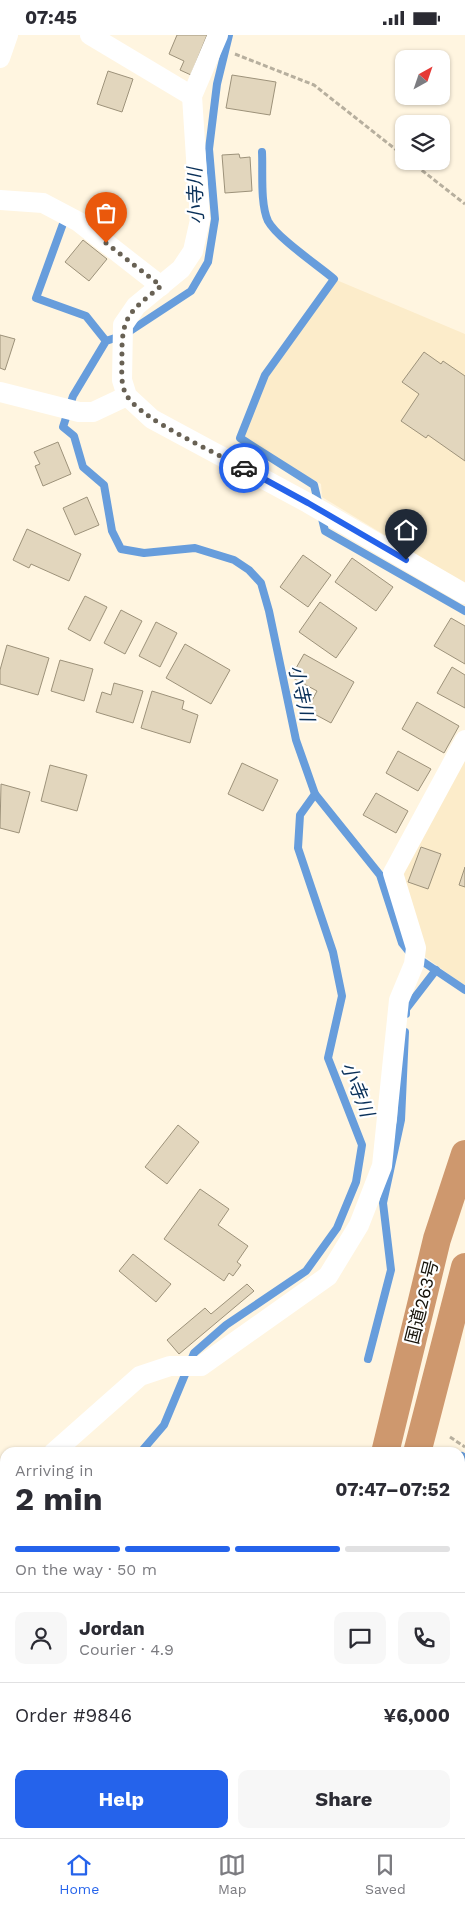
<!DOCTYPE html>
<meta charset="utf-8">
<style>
:root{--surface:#fff;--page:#f7f7f7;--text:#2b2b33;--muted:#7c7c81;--line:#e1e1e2;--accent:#2563eb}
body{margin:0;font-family:"Work Sans","Noto Sans JP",sans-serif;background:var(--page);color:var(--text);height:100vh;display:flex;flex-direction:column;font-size:19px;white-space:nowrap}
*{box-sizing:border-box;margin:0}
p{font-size:16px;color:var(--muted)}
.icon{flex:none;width:28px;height:28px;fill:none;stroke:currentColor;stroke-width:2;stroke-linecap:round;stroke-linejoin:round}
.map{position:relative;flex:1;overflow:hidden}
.panel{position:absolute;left:0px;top:1412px;width:465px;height:391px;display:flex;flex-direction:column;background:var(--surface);border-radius:15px 15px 0 0;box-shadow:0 1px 4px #0004}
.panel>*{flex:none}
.needle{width:32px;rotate:40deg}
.buttons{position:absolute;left:395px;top:15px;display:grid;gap:10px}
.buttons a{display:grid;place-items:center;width:55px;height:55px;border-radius:10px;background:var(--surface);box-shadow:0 1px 4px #0004;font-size:25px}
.pin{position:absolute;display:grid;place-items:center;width:42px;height:42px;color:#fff;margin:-51px -21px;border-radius:50% 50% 50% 0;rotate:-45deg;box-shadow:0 0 5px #0007}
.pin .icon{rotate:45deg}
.courier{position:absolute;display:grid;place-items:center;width:50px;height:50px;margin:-25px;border:4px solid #2563eb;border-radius:50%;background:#fff;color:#222;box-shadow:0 1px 6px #0007}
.headline em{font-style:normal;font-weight:700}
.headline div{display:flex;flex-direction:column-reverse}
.headline{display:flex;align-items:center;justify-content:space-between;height:85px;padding:0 15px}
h1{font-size:32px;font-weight:700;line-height:38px}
.bar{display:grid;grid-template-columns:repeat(4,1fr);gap:8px 5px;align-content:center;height:60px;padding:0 15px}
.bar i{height:6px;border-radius:4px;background:var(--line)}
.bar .current{background:var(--accent)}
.bar p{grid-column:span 4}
.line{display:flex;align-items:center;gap:12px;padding:0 15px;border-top:1px solid var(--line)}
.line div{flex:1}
.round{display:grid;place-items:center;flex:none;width:52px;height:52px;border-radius:10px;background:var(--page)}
.primary-button{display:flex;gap:10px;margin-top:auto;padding:10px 15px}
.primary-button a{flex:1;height:58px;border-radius:10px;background:var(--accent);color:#fff;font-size:20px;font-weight:700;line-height:58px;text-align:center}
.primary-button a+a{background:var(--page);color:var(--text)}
.status{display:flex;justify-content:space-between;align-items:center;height:35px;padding:0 25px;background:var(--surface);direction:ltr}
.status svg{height:14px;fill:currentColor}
.menu{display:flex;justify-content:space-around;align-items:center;height:70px;border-top:1px solid var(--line);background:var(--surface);font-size:14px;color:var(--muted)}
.menu a{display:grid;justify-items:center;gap:2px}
.menu .current{color:var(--accent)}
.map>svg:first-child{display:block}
.built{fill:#fcecca}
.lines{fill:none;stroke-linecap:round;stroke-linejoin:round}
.stream{stroke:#679ddc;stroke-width:8}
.building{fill:#e2d6bd;stroke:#9d927a}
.path{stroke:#b7af9e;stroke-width:3;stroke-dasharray:5 2.5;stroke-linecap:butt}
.minor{stroke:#fff;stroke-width:20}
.trunk{stroke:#ce986e;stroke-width:28}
.done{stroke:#686154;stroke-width:5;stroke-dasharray:0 9}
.route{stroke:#2563eb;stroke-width:6}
.labels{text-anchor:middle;stroke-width:4.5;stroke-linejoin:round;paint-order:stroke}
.street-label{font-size:18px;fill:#161209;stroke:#fff}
.water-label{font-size:19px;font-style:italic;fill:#082f58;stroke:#fff}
</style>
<div class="status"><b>07:45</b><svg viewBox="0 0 49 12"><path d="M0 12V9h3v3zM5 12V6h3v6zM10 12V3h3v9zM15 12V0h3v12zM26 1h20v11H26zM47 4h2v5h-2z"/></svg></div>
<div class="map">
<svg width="465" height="1803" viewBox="0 0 465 1803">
<rect width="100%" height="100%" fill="#fff5e0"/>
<g class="built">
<path d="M 334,244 L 465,299 L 465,549 L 322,462 L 321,449 L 240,403 L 265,340 Z"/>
<path d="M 465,721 L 465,951 L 424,921 L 398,840 Z"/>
</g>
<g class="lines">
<g class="stream">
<path d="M 262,117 C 263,136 260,169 268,186 C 277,203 319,231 334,244 L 265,340 L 240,403 L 314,450 L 325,496 L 465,576"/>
<path d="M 64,186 L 36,263 L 86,281 L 106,306"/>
<path d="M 315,759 L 380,840 L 402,908 L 410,918 L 465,955"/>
<path d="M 406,979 L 406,974 L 436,935"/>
<path d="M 368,1324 L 391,1235 L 383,1168 L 401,1085 L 405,997"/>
<path d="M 140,1418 L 164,1390 L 194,1318 L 226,1290 L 306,1236 L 337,1193 L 356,1147 L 362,1110 L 328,1023 L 342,961 L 333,917 L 298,813 L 300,780 L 315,759 L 296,705 L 269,576 L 261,548 L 249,535 L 234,525 L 195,513 L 144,518 L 121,514 L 112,496 L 104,450 L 83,432 L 74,401 L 63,392 L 73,361 L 106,306 L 124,300 L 191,256 L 208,227 L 215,184 L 209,114 L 217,49 L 229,0"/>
<path d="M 462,1421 L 465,1423"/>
<path d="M 0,1539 L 5,1534"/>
<path d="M 460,1785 L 465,1777"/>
<path d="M 449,1803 L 451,1799"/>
</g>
</g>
<g class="building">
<path d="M 177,0 L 207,0 L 191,40 L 180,35 L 184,26 L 169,19 Z"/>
<path d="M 108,36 L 133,44 L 122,77 L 97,69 Z"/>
<path d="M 232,40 L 276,47 L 270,80 L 226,73 Z"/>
<path d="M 239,119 L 240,123 L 250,122 L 252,156 L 225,158 L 222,120 Z"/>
<path d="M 83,205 L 107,224 L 89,246 L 65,227 Z"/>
<path d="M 0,300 L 15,304 L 5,335 L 0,333 Z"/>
<path d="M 424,317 L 441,329 L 443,326 L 465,341 L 465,426 L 428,400 L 426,403 L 401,386 L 419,359 L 402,347 Z"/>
<path d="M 58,407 L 71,439 L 43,451 L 35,431 L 40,429 L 34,417 Z"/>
<path d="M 87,462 L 99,490 L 75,500 L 63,473 Z"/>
<path d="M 27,494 L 81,519 L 69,546 L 31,529 L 29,533 L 13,525 Z"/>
<path d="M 303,520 L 331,540 L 308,572 L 280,552 Z"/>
<path d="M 352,523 L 393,552 L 376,576 L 335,547 Z"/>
<path d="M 85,561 L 107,572 L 90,606 L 68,594 Z"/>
<path d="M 320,567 L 357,593 L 336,623 L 299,597 Z"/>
<path d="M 121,575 L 142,586 L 125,619 L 104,608 Z"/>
<path d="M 451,583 L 465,591 L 465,629 L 434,611 Z"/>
<path d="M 156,587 L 177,598 L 160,632 L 139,621 Z"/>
<path d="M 185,609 L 230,635 L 211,669 L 166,643 Z"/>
<path d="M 7,610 L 49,623 L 38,660 L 0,649 L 0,635 Z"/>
<path d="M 304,619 L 354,647 L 331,688 L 307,675 L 317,656 L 291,642 Z"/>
<path d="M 60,625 L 93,634 L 84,666 L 51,656 Z"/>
<path d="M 452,632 L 465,640 L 465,673 L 437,658 Z"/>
<path d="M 114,648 L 143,656 L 133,688 L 96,677 L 102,657 L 111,660 Z"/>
<path d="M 152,656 L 184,666 L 182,674 L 198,680 L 190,708 L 141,693 Z"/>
<path d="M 417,667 L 459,691 L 444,718 L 402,694 Z"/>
<path d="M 398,716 L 431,734 L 418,756 L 386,738 Z"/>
<path d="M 242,728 L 278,745 L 263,776 L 228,759 Z"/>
<path d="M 50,730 L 87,740 L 77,776 L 41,766 Z"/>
<path d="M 1,749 L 30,757 L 19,798 L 0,793 Z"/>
<path d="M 376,758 L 408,776 L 396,798 L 363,780 Z"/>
<path d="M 421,812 L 441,819 L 428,854 L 408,847 Z"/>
<path d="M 465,832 L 465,852 L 459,850 Z"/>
<path d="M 178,1090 L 199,1107 L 167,1149 L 145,1132 Z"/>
<path d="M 200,1154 L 229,1174 L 218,1190 L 248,1211 L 237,1227 L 241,1230 L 233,1241 L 229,1238 L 224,1246 L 164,1204 Z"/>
<path d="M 133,1219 L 171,1249 L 156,1267 L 119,1236 Z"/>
<path d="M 247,1249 L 254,1256 L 179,1319 L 167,1305 L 205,1273 L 211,1279 Z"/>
<path d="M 462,1604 L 465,1606 L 465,1653 L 460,1650 L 464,1642 L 460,1639 L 460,1608 Z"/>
</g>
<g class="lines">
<g class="path">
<path d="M 235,19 L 314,50 L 404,121"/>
<path d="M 410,126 L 465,169"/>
<path d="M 450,1402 L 465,1412"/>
<path d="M 460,1772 L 465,1764"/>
<path d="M 441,1803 L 443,1799"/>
</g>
<g class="minor">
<path d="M 90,0 L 192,61"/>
<path d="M 218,0 L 192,61 L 200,185 L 193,216 L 181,234 L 136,271 L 123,290 L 122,345 L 127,361 L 152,384 L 308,468 L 465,559"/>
<path d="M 0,23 L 8,0"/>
<path d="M 0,165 L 43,168 L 79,187 L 161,251"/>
<path d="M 0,357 L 79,377 L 93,377 L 127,361"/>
<path d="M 53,1418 L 140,1341 L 170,1331 L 201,1331 L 328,1241 L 359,1190 L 382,1131 L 399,965 L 414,929 L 416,913 L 393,838 L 465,705"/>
<path d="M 0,1464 L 5,1459"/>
</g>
<g class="trunk">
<path d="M 385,1418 L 437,1204 L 465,1119"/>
<path d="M 417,1418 L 465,1232"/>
<path d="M 309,1803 L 310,1799"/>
<path d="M 342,1803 L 343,1799"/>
</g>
</g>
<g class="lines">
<path class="done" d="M 106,208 L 161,251 C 130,277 121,280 122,323 C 122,335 120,350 127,361 C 142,385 216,418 244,433"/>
<path class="route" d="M 244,433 L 308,468 L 406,525"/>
</g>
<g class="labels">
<g class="street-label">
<text transform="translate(422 1267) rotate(-76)" y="6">国道263号</text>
</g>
<g class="water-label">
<text transform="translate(195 161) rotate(-92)" y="7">小寺川</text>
<text transform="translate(302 658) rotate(77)" y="7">小寺川</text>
<text transform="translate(358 1054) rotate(68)" y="7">小寺川</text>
</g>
</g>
</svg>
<div class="buttons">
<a><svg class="needle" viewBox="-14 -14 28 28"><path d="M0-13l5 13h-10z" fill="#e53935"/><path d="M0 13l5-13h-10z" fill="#7c7c81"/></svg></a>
<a><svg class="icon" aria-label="layers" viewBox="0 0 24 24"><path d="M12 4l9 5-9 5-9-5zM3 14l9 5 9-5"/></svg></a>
</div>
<div class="pin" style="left:106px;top:208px;background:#ea580c"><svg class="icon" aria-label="bag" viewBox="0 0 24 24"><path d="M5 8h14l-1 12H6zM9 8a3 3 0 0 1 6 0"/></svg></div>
<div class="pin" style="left:406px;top:525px;background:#1f2937"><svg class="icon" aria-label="home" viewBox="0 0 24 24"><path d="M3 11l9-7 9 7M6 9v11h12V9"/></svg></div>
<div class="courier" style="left:244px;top:433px"><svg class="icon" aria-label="car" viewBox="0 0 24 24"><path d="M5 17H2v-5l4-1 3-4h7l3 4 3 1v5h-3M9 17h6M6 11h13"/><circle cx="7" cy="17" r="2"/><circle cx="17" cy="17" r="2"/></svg></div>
<section class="panel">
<div class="headline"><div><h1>2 min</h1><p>Arriving in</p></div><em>07:47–07:52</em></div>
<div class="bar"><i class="current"></i><i class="current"></i><i class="current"></i><i></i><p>On the way · 50 m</p></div>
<div class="line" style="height:90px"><a class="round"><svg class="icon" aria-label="person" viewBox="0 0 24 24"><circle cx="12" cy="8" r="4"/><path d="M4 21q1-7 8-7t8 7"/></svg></a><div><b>Jordan</b><p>Courier · 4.9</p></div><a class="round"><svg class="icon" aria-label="chat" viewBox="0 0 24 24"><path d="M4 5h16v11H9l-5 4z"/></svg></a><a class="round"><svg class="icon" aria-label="phone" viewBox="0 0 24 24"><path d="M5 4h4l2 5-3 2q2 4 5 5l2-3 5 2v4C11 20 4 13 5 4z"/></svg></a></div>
<div class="line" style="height:65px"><div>Order #9846</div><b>¥6,000</b></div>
<div class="primary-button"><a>Help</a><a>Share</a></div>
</section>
</div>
<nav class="menu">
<a class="current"><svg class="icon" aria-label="home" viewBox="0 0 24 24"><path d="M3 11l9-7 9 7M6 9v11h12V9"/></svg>Home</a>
<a><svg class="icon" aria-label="map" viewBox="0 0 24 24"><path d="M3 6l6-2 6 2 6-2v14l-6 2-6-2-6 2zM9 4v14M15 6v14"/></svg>Map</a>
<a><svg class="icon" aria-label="saved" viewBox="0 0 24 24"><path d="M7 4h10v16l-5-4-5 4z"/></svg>Saved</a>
</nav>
